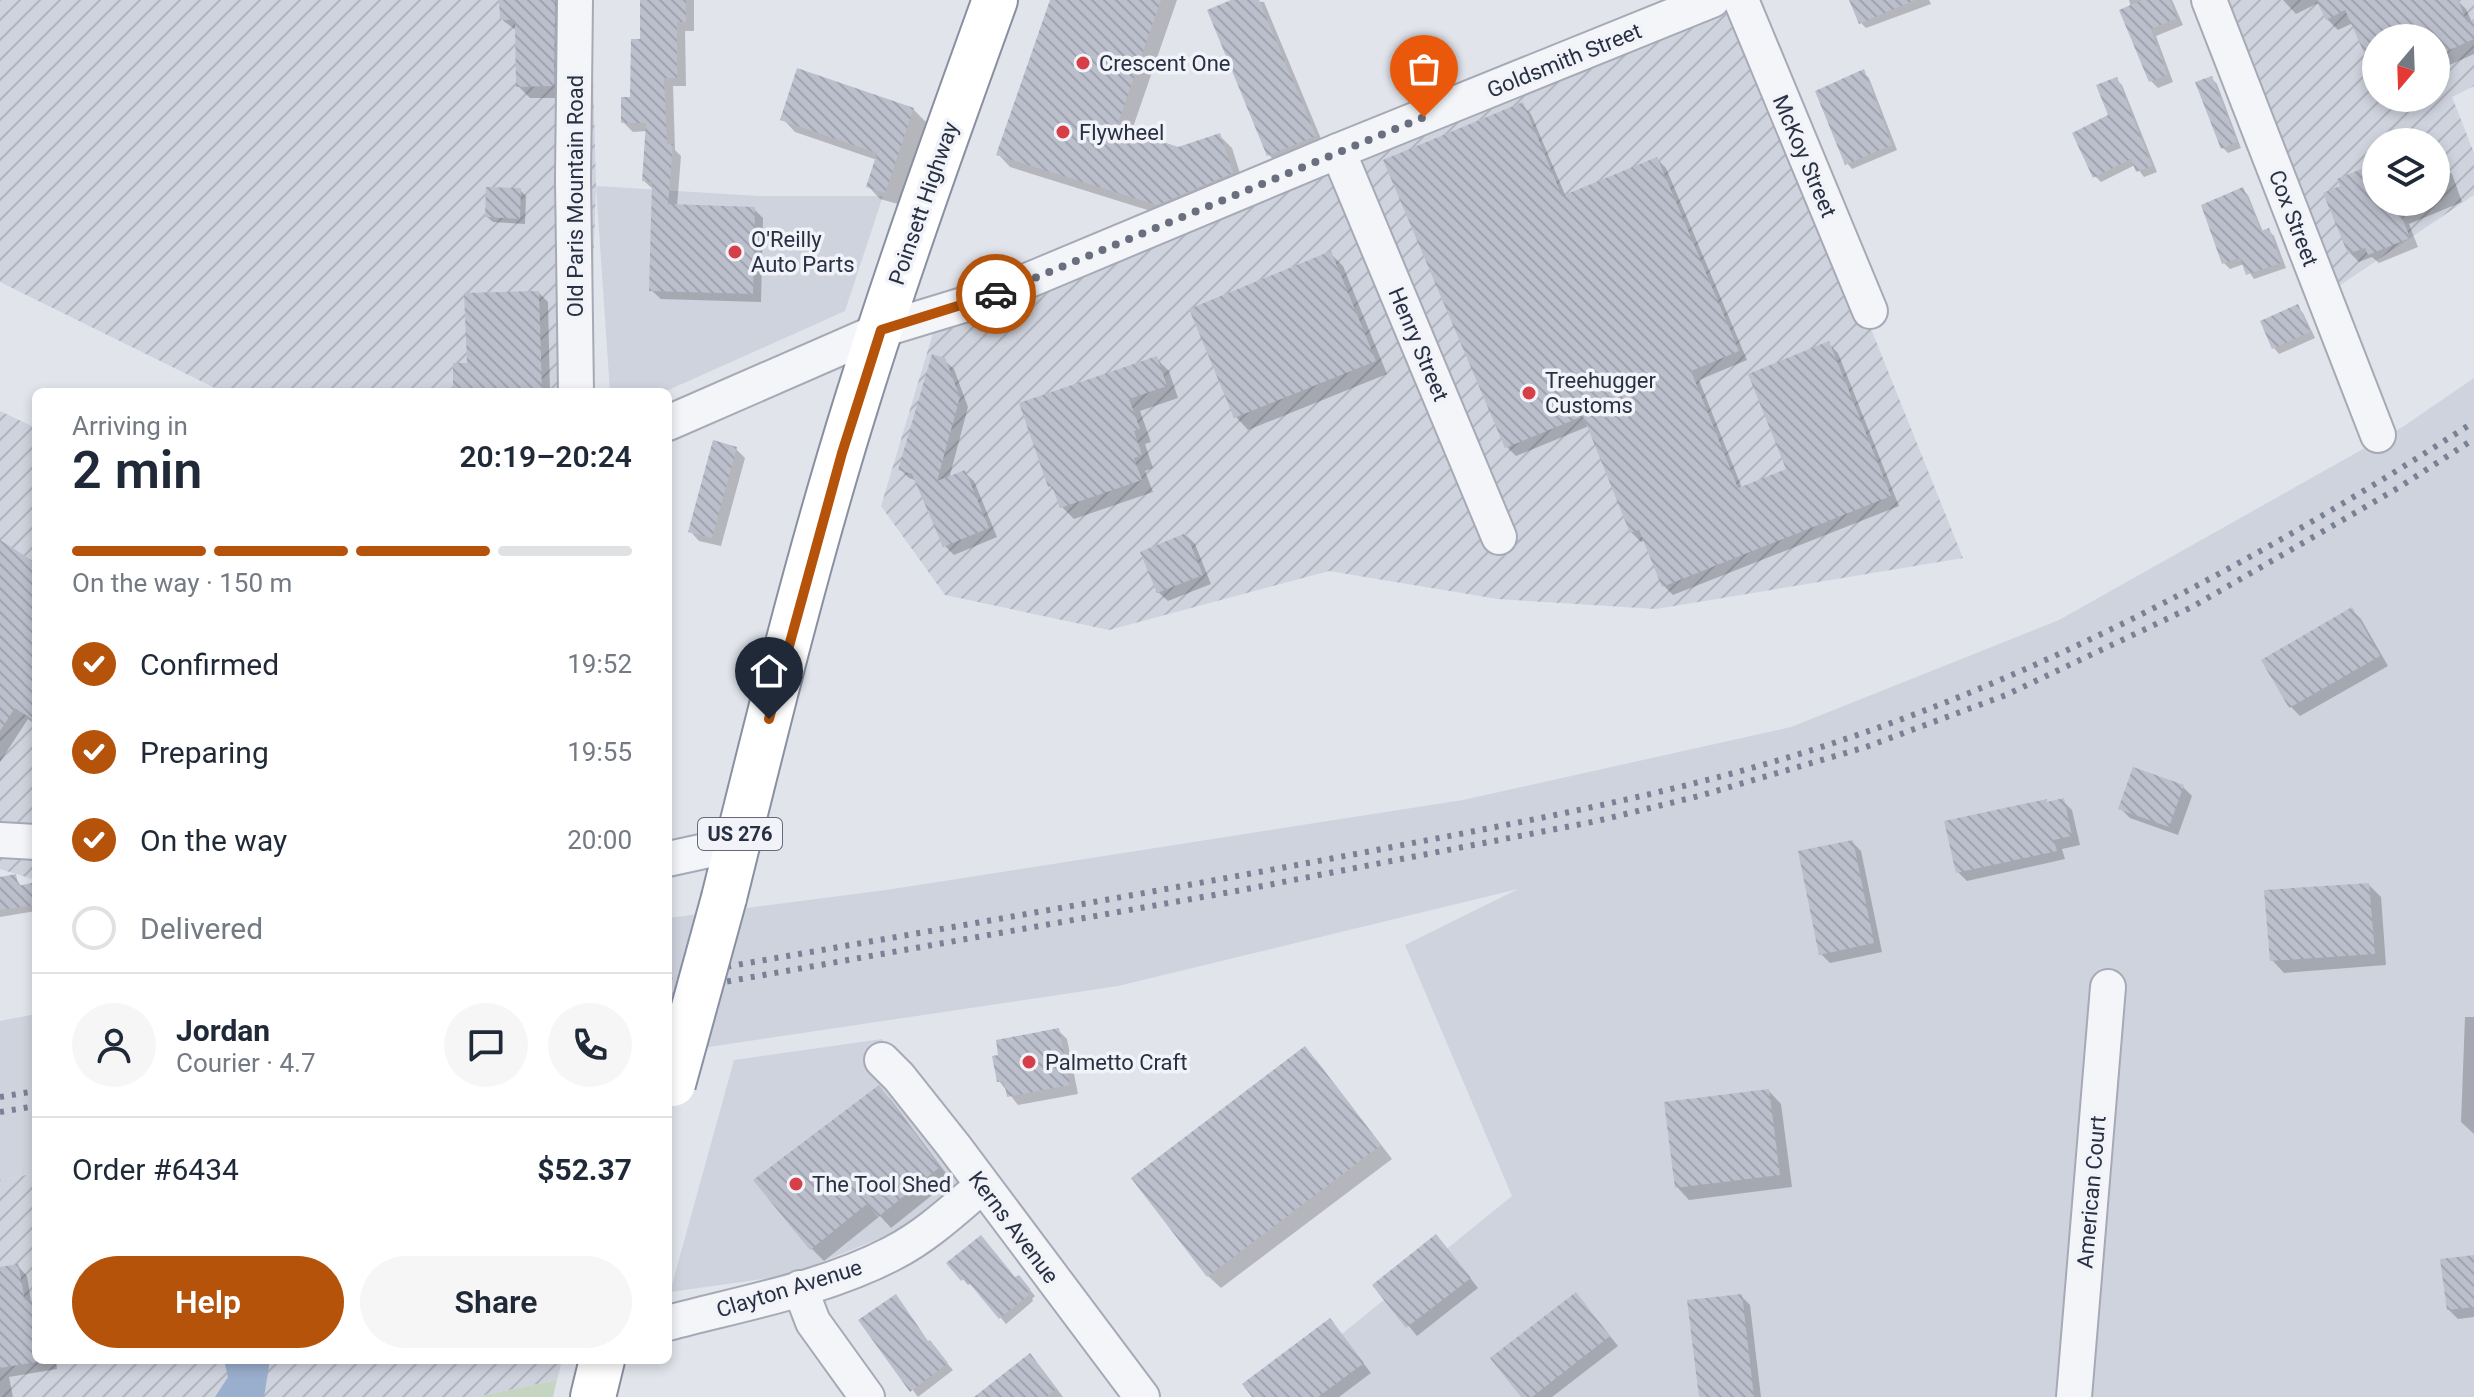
<!DOCTYPE html>
<meta charset="utf-8">
<style>
:root{--surface:#fff;--page:#f6f6f7;--text:#1f2937;--muted:#747a83;--line:#e0e1e3;--accent:#b45309}
body{margin:0;font-family:Roboto,sans-serif;background:var(--page);color:var(--text);height:100vh;display:flex;flex-direction:column;font-size:30px;white-space:nowrap}
*{box-sizing:border-box;margin:0}
p{font-size:26px;color:var(--muted)}
.icon{flex:none;width:44px;height:44px;fill:none;stroke:currentColor;stroke-width:2;stroke-linecap:round;stroke-linejoin:round}
.map{position:relative;flex:1;overflow:hidden}
.sheet{position:absolute;left:32px;top:388px;width:640px;height:976px;display:flex;flex-direction:column;background:var(--surface);border-radius:12px;box-shadow:0 4px 12px #0003}
.sheet>*{flex:none}
.needle{width:52px;rotate:199deg}
.buttons{position:absolute;left:2362px;top:24px;display:grid;gap:16px}
.buttons a{display:grid;place-items:center;width:88px;height:88px;border-radius:50%;background:var(--surface);box-shadow:0 4px 12px #0003;font-size:40px}
.pin{position:absolute;display:grid;place-items:center;width:68px;height:68px;color:#fff;margin:-82px -34px;border-radius:50% 50% 50% 0;rotate:-45deg;box-shadow:0 0 8px #0007}
.pin .icon{rotate:45deg}
.courier{position:absolute;display:grid;place-items:center;width:80px;height:80px;margin:-40px;border:6px solid #b45309;border-radius:50%;background:#fff;color:#222;box-shadow:0 2px 10px #0007}
.headline em{font-style:normal;font-weight:600}
.headline div{display:flex;flex-direction:column-reverse}
.headline{display:flex;align-items:center;justify-content:space-between;height:136px;padding:0 40px}
h1{font-size:52px;font-weight:600;line-height:60px}
.bar{display:grid;grid-template-columns:repeat(4,1fr);gap:12px 8px;align-content:center;height:96px;padding:0 40px}
.bar i{height:10px;border-radius:6px;background:var(--line)}
.bar .active{background:var(--accent)}
.bar p{grid-column:span 4}
.line{display:flex;align-items:center;gap:20px;padding:0 40px;border-top:2px solid var(--line)}
.line div{flex:1}
.round{display:grid;place-items:center;flex:none;width:84px;height:84px;border-radius:42px;background:var(--page)}
ol{padding:0 40px;list-style:none}
li{display:flex;align-items:center;gap:24px;height:88px}
li p{margin-inline-start:auto}
li .icon{padding:8px;border-radius:50%;background:var(--accent);color:#fff;stroke-width:4}
li:last-child{color:var(--muted)}
li i{width:44px;height:44px;border:4px solid var(--line);border-radius:50%}
.action{display:flex;gap:16px;margin-top:auto;padding:16px 40px}
.action a{flex:1;height:92px;border-radius:48px;background:var(--accent);color:#fff;font-size:32px;font-weight:600;line-height:92px;text-align:center}
.action a+a{background:var(--page);color:var(--text)}
.map>svg:first-child{display:block}
.built{fill:#cfd3dd}
.industrial{fill:url(#industrial-furrows);fill-rule:evenodd}
.green{fill:#c5d5c2}
.water{fill:#9aaecd}
.shadow{fill:#0003}
.building{fill:url(#building-back-hatch)}
.lines{fill:none;stroke-linecap:round;stroke-linejoin:round}
.minor-casing{stroke:#a6aab6;stroke-width:38}
.highway-casing{stroke:#8890a2;stroke-width:48}
.minor{stroke:#f4f5f9;stroke-width:34}
.highway{stroke:#fff;stroke-width:44}
.rail{stroke:#798195;stroke-width:6;stroke-dasharray:4 8;stroke-linecap:butt}
.highway-bridge-casing{stroke:#8890a2;stroke-width:48;stroke-linecap:butt}
.highway-bridge{stroke:#fff;stroke-width:44}
.done{stroke:#696f7e;stroke-width:8;stroke-dasharray:0 14.4}
.route{stroke:#b45309;stroke-width:10}
.poi-dot{fill:#d73f48;stroke:#f1f3f8;stroke-width:3}
.labels{text-anchor:middle;stroke-width:7;stroke-linejoin:round;paint-order:stroke}
.shield{fill:#f1f3f8;stroke:#646a7a;stroke-width:2}
.shield-label{font-size:20px;font-weight:bold;fill:#283044}
.street-label{font-size:22px;fill:#283044;stroke:#f1f3f8}
.poi-label{font-size:22px;fill:#283044;stroke:#f1f3f8;text-anchor:start}
</style>
<div class="map">
<svg width="2474" height="1397" viewBox="0 0 2474 1397">
<defs>
<pattern id="industrial-furrows" width="10" height="10" patternUnits="userSpaceOnUse" patternTransform="scale(2)"><rect width="10" height="10" fill="#cfd3dd"/><path d="M-1 1l2-2M0 10L10 0M9 11l2-2" fill="none" stroke="#b2b5bf"/></pattern>
<pattern id="building-back-hatch" width="6" height="6" patternUnits="userSpaceOnUse" patternTransform="scale(2)"><rect width="6" height="6" fill="#bbbfcb"/><path d="M-1 5l2 2M0 0l6 6M5-1l2 2" fill="none" stroke="#a1a4b0"/></pattern>
</defs>
<rect width="100%" height="100%" fill="#e1e4eb"/>
<g class="built">
<path d="M 596,186 L 759,196 L 883,196 L 845,311 L 664,392 L 610,392 Z"/>
<path d="M 2474,378 L 2474,1397 L 1264,1397 L 1512,1196 L 1405,945 L 1518,889 L 1118,986 L 668,1053 L 668,918 L 886,890 L 1463,800 L 1791,727 L 2059,620 L 2404,426 Z"/>
<path d="M 36,1014 L 36,1173 L 0,1180 L 0,1021 Z"/>
<path d="M 882,1039 L 983,1196 L 790,1275 L 670,1292 L 734,1060 Z"/>
</g>
<g class="industrial">
<path d="M 0,0 L 591,0 L 596,186 L 589,392 L 223,392 L 0,282 Z"/>
<path d="M 1739,0 L 1963,558 L 1656,609 L 1498,599 L 1329,571 L 1109,630 L 945,595 L 881,506 L 936,323 Z"/>
<path d="M 2228,0 L 2474,0 L 2474,86 L 2452,97 L 2474,153 L 2474,195 L 2339,286 ZM 2376,38 L 2436,38 L 2436,98 L 2376,98 ZM 2376,142 L 2436,142 L 2436,202 L 2376,202 Z"/>
<path d="M 0,411 L 36,428 L 36,880 L 0,869 Z"/>
<path d="M 36,1173 L 36,1360 L 562,1360 L 557,1380 L 476,1397 L 0,1397 L 0,1180 Z"/>
</g>
<path class="green" d="M 557,1380 L 553,1397 L 476,1397 Z"/>
<path class="water" d="M 224,1360 L 270,1360 L 264,1397 L 215,1397 L 228,1377 Z"/>
<g class="shadow">
<path d="M 501,0 L 571,0 L 566,98 L 530,98 L 518,86 L 517,31 L 501,19 Z"/>
<path d="M 642,0 L 694,0 L 694,31 L 685,31 L 686,86 L 673,86 L 675,150 L 681,156 L 677,206 L 754,209 L 763,218 L 761,302 L 661,299 L 651,290 L 654,190 L 644,181 L 648,131 L 633,132 L 623,122 L 632,99 L 642,41 Z"/>
<path d="M 1052,0 L 1177,0 L 1131,133 L 1178,150 L 1219,135 L 1232,148 L 1244,186 L 1170,217 L 1010,167 L 998,154 Z"/>
<path d="M 1237,0 L 1264,2 L 1324,146 L 1278,164 L 1269,155 L 1210,11 Z"/>
<path d="M 1851,0 L 1929,0 L 1931,4 L 1866,28 L 1860,22 Z"/>
<path d="M 2129,0 L 2172,0 L 2183,25 L 2156,36 L 2173,82 L 2158,88 L 2151,81 Z"/>
<path d="M 2283,0 L 2457,0 L 2466,9 L 2472,22 L 2474,21 L 2474,54 L 2436,71 L 2436,38 L 2376,38 L 2376,75 L 2353,23 L 2338,30 L 2327,19 L 2320,2 L 2296,14 Z"/>
<path d="M 1863,72 L 1869,78 L 1897,150 L 1852,169 L 1847,163 Z"/>
<path d="M 2211,78 L 2217,84 L 2241,148 L 2228,153 L 2222,147 Z"/>
<path d="M 2116,79 L 2122,85 L 2157,172 L 2144,177 L 2135,165 L 2101,182 L 2095,176 L 2110,116 Z"/>
<path d="M 1522,105 L 1531,114 L 1566,197 L 1657,159 L 1666,168 L 1747,360 L 1699,380 L 1742,488 L 1788,470 L 1829,344 L 1838,353 L 1899,506 L 1673,595 L 1664,586 L 1645,540 L 1641,542 L 1631,532 L 1589,426 L 1516,456 L 1507,447 L 1386,162 Z"/>
<path d="M 913,109 L 926,122 L 898,204 L 880,199 L 868,186 L 877,160 L 795,132 L 783,119 Z"/>
<path d="M 2376,165 L 2376,202 L 2436,202 L 2436,168 L 2443,165 L 2452,174 L 2462,202 L 2409,224 L 2418,247 L 2379,263 L 2372,257 L 2359,262 L 2350,253 Z"/>
<path d="M 520,190 L 526,196 L 525,224 L 493,222 L 487,217 Z"/>
<path d="M 2243,190 L 2248,195 L 2263,232 L 2268,230 L 2274,236 L 2286,268 L 2254,279 L 2244,264 L 2230,269 L 2224,263 Z"/>
<path d="M 1330,253 L 1343,266 L 1387,374 L 1248,430 L 1236,417 L 1192,310 Z"/>
<path d="M 539,293 L 548,302 L 550,392 L 455,392 L 469,365 Z"/>
<path d="M 2297,307 L 2303,313 L 2315,338 L 2279,354 L 2274,348 Z"/>
<path d="M 1156,358 L 1169,371 L 1178,398 L 1140,411 L 1151,442 L 1145,444 L 1153,468 L 1145,471 L 1153,492 L 1074,519 L 1062,507 L 1057,493 L 1050,486 Z"/>
<path d="M 944,360 L 954,369 L 968,407 L 949,479 L 964,472 L 974,481 L 997,537 L 954,555 L 945,546 L 917,481 L 909,478 L 900,469 Z"/>
<path d="M 736,449 L 745,458 L 721,546 L 699,541 L 690,531 Z"/>
<path d="M 1186,535 L 1195,544 L 1211,584 L 1168,601 L 1158,592 Z"/>
<path d="M 0,542 L 36,565 L 36,725 L 28,719 L 0,762 Z"/>
<path d="M 2352,610 L 2361,619 L 2388,666 L 2300,716 L 2291,707 L 2264,660 Z"/>
<path d="M 2183,787 L 2192,796 L 2178,835 L 2130,818 L 2121,809 Z"/>
<path d="M 2046,801 L 2049,804 L 2063,801 L 2072,810 L 2080,845 L 2062,849 L 2065,859 L 1967,881 L 1958,872 Z"/>
<path d="M 1852,842 L 1861,851 L 1882,952 L 1830,963 L 1821,954 Z"/>
<path d="M 15,877 L 22,887 L 36,884 L 36,911 L 0,917 L 0,879 Z"/>
<path d="M 2369,885 L 2381,897 L 2386,965 L 2284,973 L 2272,960 Z"/>
<path d="M 2465,1017 L 2474,1017 L 2474,1134 L 2461,1122 Z"/>
<path d="M 1058,1030 L 1067,1039 L 1078,1094 L 1018,1105 L 999,1081 Z"/>
<path d="M 1305,1049 L 1317,1061 L 1392,1159 L 1221,1288 L 1208,1276 Z"/>
<path d="M 879,1088 L 891,1100 L 951,1180 L 891,1228 L 880,1216 L 824,1261 L 811,1248 Z"/>
<path d="M 1769,1091 L 1781,1104 L 1792,1187 L 1689,1200 L 1677,1187 Z"/>
<path d="M 1445,1246 L 1478,1288 L 1417,1336 L 1375,1285 Z"/>
<path d="M 2474,1257 L 2474,1317 L 2458,1319 L 2448,1309 Z"/>
<path d="M 949,1263 L 1024,1283 L 1035,1296 L 1032,1299 L 1033,1301 L 1006,1324 L 972,1283 L 968,1285 Z"/>
<path d="M 18,1266 L 27,1276 L 31,1301 L 36,1300 L 36,1360 L 56,1360 L 57,1369 L 9,1377 L 13,1397 L 0,1397 L 0,1269 Z"/>
<path d="M 1576,1294 L 1618,1346 L 1552,1397 L 1523,1397 Z"/>
<path d="M 1741,1296 L 1750,1305 L 1761,1397 L 1701,1397 Z"/>
<path d="M 861,1320 L 929,1343 L 953,1370 L 918,1397 Z"/>
<path d="M 1330,1321 L 1371,1373 L 1339,1397 L 1255,1397 Z"/>
<path d="M 1039,1365 L 1063,1397 L 977,1397 Z"/>
</g>
<g class="building">
<path d="M 499,0 L 555,0 L 554,86 L 516,87 L 515,20 L 500,20 Z"/>
<path d="M 640,0 L 686,0 L 686,22 L 677,22 L 677,78 L 664,78 L 667,144 L 673,144 L 668,204 L 755,207 L 753,294 L 649,291 L 652,182 L 642,181 L 646,123 L 621,123 L 621,97 L 630,97 L 631,39 L 640,39 Z"/>
<path d="M 1050,0 L 1161,0 L 1117,126 L 1178,147 L 1220,133 L 1233,173 L 1157,205 L 996,155 Z"/>
<path d="M 1231,0 L 1259,0 L 1316,136 L 1267,156 L 1207,10 Z"/>
<path d="M 1849,0 L 1915,0 L 1859,24 Z"/>
<path d="M 2142,0 L 2170,0 L 2177,18 L 2151,29 L 2167,75 L 2149,82 L 2119,10 Z"/>
<path d="M 2316,0 L 2458,0 L 2467,22 L 2474,19 L 2474,39 L 2436,56 L 2436,38 L 2376,38 L 2376,80 L 2345,10 L 2326,20 Z"/>
<path d="M 797,68 L 914,108 L 885,193 L 866,187 L 877,153 L 780,120 Z"/>
<path d="M 1864,69 L 1892,145 L 1845,165 L 1815,91 Z"/>
<path d="M 2212,76 L 2237,142 L 2221,149 L 2195,82 Z"/>
<path d="M 2117,77 L 2152,166 L 2136,172 L 2131,159 L 2093,178 L 2072,133 L 2108,115 L 2096,85 Z"/>
<path d="M 1523,102 L 1562,196 L 1657,157 L 1739,351 L 1691,371 L 1738,488 L 1786,469 L 1748,374 L 1829,341 L 1891,496 L 1662,587 L 1639,530 L 1630,533 L 1583,416 L 1505,448 L 1383,160 Z"/>
<path d="M 2376,163 L 2376,202 L 2396,202 L 2410,238 L 2368,255 L 2365,248 L 2348,254 L 2323,193 L 2340,186 L 2337,179 Z"/>
<path d="M 486,187 L 521,188 L 520,219 L 485,217 Z"/>
<path d="M 2243,187 L 2261,231 L 2269,228 L 2281,263 L 2246,275 L 2240,258 L 2222,264 L 2201,205 Z"/>
<path d="M 1331,251 L 1376,361 L 1234,418 L 1189,309 Z"/>
<path d="M 539,291 L 542,392 L 453,392 L 453,363 L 467,363 L 464,293 Z"/>
<path d="M 2298,304 L 2310,332 L 2272,349 L 2260,321 Z"/>
<path d="M 932,354 L 945,358 L 960,397 L 937,481 L 965,470 L 989,528 L 943,547 L 912,474 L 898,470 Z"/>
<path d="M 1157,356 L 1167,386 L 1129,399 L 1140,429 L 1134,431 L 1142,455 L 1134,458 L 1142,480 L 1060,508 L 1052,486 L 1048,487 L 1019,403 Z"/>
<path d="M 713,440 L 737,447 L 712,538 L 688,532 Z"/>
<path d="M 1186,533 L 1203,575 L 1157,593 L 1140,552 Z"/>
<path d="M 0,540 L 36,563 L 36,722 L 15,708 L 0,731 Z"/>
<path d="M 2352,607 L 2380,656 L 2289,708 L 2261,660 Z"/>
<path d="M 2133,767 L 2184,785 L 2169,827 L 2118,809 Z"/>
<path d="M 2064,798 L 2072,836 L 2054,840 L 2057,851 L 1956,873 L 1944,821 L 2047,799 L 2047,802 Z"/>
<path d="M 1853,840 L 1874,943 L 1819,955 L 1798,851 Z"/>
<path d="M 16,874 L 18,886 L 36,882 L 36,905 L 0,910 L 0,877 Z"/>
<path d="M 2369,883 L 2375,954 L 2270,961 L 2264,890 Z"/>
<path d="M 1059,1028 L 1070,1085 L 1007,1097 L 1004,1081 L 997,1082 L 992,1056 L 998,1055 L 996,1040 Z"/>
<path d="M 1305,1046 L 1381,1145 L 1207,1277 L 1131,1178 Z"/>
<path d="M 879,1085 L 940,1167 L 878,1217 L 867,1204 L 810,1250 L 753,1180 Z"/>
<path d="M 1769,1089 L 1780,1175 L 1675,1188 L 1664,1102 Z"/>
<path d="M 1436,1234 L 1471,1278 L 1406,1328 L 1372,1285 Z"/>
<path d="M 981,1235 L 1015,1277 L 1019,1275 L 1031,1290 L 1027,1292 L 1029,1295 L 999,1319 L 965,1278 L 961,1281 L 946,1263 Z"/>
<path d="M 2474,1255 L 2474,1307 L 2447,1310 L 2440,1259 Z"/>
<path d="M 18,1264 L 25,1300 L 36,1298 L 36,1362 L 0,1368 L 0,1267 Z"/>
<path d="M 1576,1292 L 1610,1336 L 1532,1397 L 1521,1397 L 1490,1358 Z"/>
<path d="M 896,1294 L 928,1341 L 930,1340 L 948,1363 L 910,1392 L 858,1320 Z"/>
<path d="M 1742,1294 L 1754,1397 L 1699,1397 L 1687,1300 Z"/>
<path d="M 1330,1318 L 1364,1363 L 1318,1397 L 1252,1397 L 1242,1384 Z"/>
<path d="M 1030,1353 L 1057,1389 L 1046,1397 L 974,1397 Z"/>
</g>
<g class="lines">
<g class="minor-casing">
<g id="minor">
<path d="M 575,0 L 573,179 L 576,392"/>
<path d="M 1741,0 L 1870,311"/>
<path d="M 2209,0 L 2378,435"/>
<path d="M 1338,151 L 1499,537"/>
<path d="M 668,423 L 881,330 L 986,298 L 1338,151 L 1712,0"/>
<path d="M 0,840 L 36,842"/>
<path d="M 668,859 L 737,844"/>
<path d="M 882,1060 L 899,1077 L 953,1145 L 1142,1397"/>
<path d="M 800,1288 L 813,1322 L 867,1397"/>
<path d="M 668,1323 C 743,1303 824,1289 893,1253 C 926,1236 954,1210 982,1186"/>
<path d="M 2074,1397 L 2108,987"/>
</g>
</g>
<g class="highway-casing">
<g id="highway">
<path d="M 724,898 C 765,732 806,564 857,401 C 899,266 947,133 995,0"/>
<path d="M 593,1397 L 602,1360"/>
</g>
</g>
<use href="#minor" class="minor"/>
<use href="#highway" class="highway"/>
<g class="rail">
<path d="M 668,977 C 901,936 1134,896 1366,852 C 1532,820 1700,790 1860,734 C 2078,659 2281,546 2474,422"/>
<path d="M 668,992 L 1242,890 L 1597,821 L 1699,796 L 1866,747 L 2006,695 L 2192,607 L 2398,488 L 2474,439"/>
<path d="M 0,1097 L 36,1091"/>
<path d="M 0,1112 L 36,1106"/>
</g>
<g class="highway-bridge-casing">
<path id="highway-bridge" d="M 673,1084 L 724,898"/>
</g>
<use href="#highway-bridge" class="highway-bridge"/>
</g>
<g class="lines">
<path class="done" d="M 996,294 L 1424,117"/>
<path class="route" d="M 769,719 L 842,453 L 881,330 L 996,294"/>
</g>
<g class="poi-dot">
<circle cx="1083" cy="63" r="8"/>
<circle cx="1063" cy="132" r="8"/>
<circle cx="735" cy="252" r="8"/>
<circle cx="1529" cy="393" r="8"/>
<circle cx="1029" cy="1062" r="8"/>
<circle cx="796" cy="1184" r="8"/>
</g>
<g class="labels">
<rect class="shield" x="698" y="818" width="84" height="32" rx="6"/>
<g class="shield-label">
<text x="740" y="841">US 276</text>
</g>
<g class="street-label">
<text transform="translate(1564 60) rotate(-22)" y="8">Goldsmith Street</text>
<text transform="translate(1805 156) rotate(67)" y="8">McKoy Street</text>
<text transform="translate(575 196) rotate(-90)" y="8">Old Paris Mountain Road</text>
<text transform="translate(923 203) rotate(-71)" y="8">Poinsett Highway</text>
<text transform="translate(2294 218) rotate(69)" y="8">Cox Street</text>
<text transform="translate(1419 344) rotate(67)" y="8">Henry Street</text>
<text transform="translate(2091 1192) rotate(-85)" y="8">American Court</text>
<text transform="translate(1014 1227) rotate(53)" y="8">Kerns Avenue</text>
<text transform="translate(789 1288) rotate(-17)" y="8">Clayton Avenue</text>
</g>
<g class="poi-label">
<text x="1099" y="71">Crescent One</text>
<text x="1079" y="140">Flywheel</text>
<text x="751" y="247">O'Reilly<tspan x="751" dy="25">Auto Parts</tspan></text>
<text x="1545" y="388">Treehugger<tspan x="1545" dy="25">Customs</tspan></text>
<text x="1045" y="1070">Palmetto Craft</text>
<text x="812" y="1192">The Tool Shed</text>
</g>
</g>
</svg>
<div class="buttons">
<a><svg class="needle" viewBox="-14 -14 28 28"><path d="M0-13l5 13h-10z" fill="#e53935"/><path d="M0 13l5-13h-10z" fill="#747a83"/></svg></a>
<a><svg class="icon" aria-label="layers" viewBox="0 0 24 24"><path d="M12 4l9 5-9 5-9-5zM3 14l9 5 9-5"/></svg></a>
</div>
<div class="pin" style="left:1424px;top:117px;background:#ea580c"><svg class="icon" aria-label="bag" viewBox="0 0 24 24"><path d="M5 8h14l-1 12H6zM9 8a3 3 0 0 1 6 0"/></svg></div>
<div class="pin" style="left:769px;top:719px;background:#1f2937"><svg class="icon" aria-label="home" viewBox="0 0 24 24"><path d="M3 11l9-7 9 7M6 9v11h12V9"/></svg></div>
<div class="courier" style="left:996px;top:294px"><svg class="icon" aria-label="car" viewBox="0 0 24 24"><path d="M5 17H2v-5l4-1 3-4h7l3 4 3 1v5h-3M9 17h6M6 11h13"/><circle cx="7" cy="17" r="2"/><circle cx="17" cy="17" r="2"/></svg></div>
<section class="sheet">
<div class="headline"><div><h1>2 min</h1><p>Arriving in</p></div><em>20:19–20:24</em></div>
<div class="bar"><i class="active"></i><i class="active"></i><i class="active"></i><i></i><p>On the way · 150 m</p></div>
<ol>
<li><svg class="icon" aria-label="check" viewBox="0 0 24 24"><path d="M5 12l5 5 9-10"/></svg>Confirmed<p>19:52</p></li>
<li><svg class="icon" aria-label="check" viewBox="0 0 24 24"><path d="M5 12l5 5 9-10"/></svg>Preparing<p>19:55</p></li>
<li><svg class="icon" aria-label="check" viewBox="0 0 24 24"><path d="M5 12l5 5 9-10"/></svg>On the way<p>20:00</p></li>
<li><i></i>Delivered</li>
</ol>
<div class="line" style="height:144px"><a class="round"><svg class="icon" aria-label="person" viewBox="0 0 24 24"><circle cx="12" cy="8" r="4"/><path d="M4 21q1-7 8-7t8 7"/></svg></a><div><b>Jordan</b><p>Courier · 4.7</p></div><a class="round"><svg class="icon" aria-label="chat" viewBox="0 0 24 24"><path d="M4 5h16v11H9l-5 4z"/></svg></a><a class="round"><svg class="icon" aria-label="phone" viewBox="0 0 24 24"><path d="M5 4h4l2 5-3 2q2 4 5 5l2-3 5 2v4C11 20 4 13 5 4z"/></svg></a></div>
<div class="line" style="height:104px"><div>Order #6434</div><b>$52.37</b></div>
<div class="action"><a>Help</a><a>Share</a></div>
</section>
</div>
